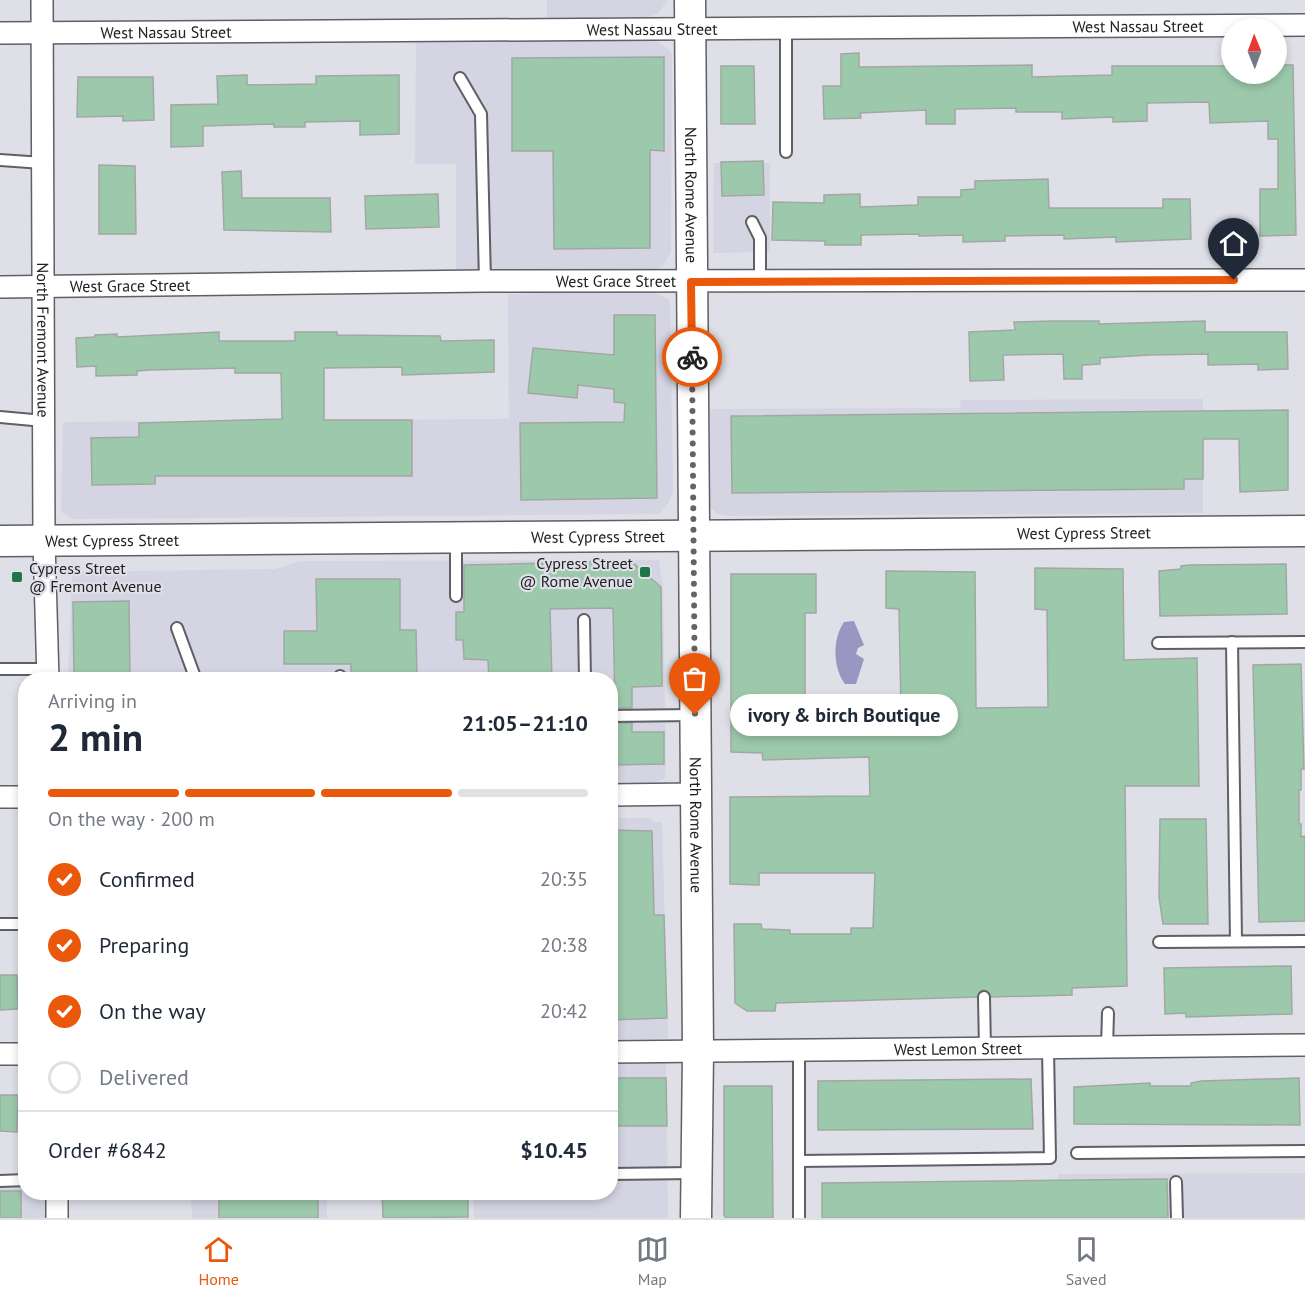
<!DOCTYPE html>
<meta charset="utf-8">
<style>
:root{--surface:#fff;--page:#f6f6f7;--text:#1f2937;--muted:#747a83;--line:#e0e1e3;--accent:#ea580c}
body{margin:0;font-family:"PT Sans",sans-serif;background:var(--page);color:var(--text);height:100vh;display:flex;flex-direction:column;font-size:22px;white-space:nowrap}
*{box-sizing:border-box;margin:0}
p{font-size:20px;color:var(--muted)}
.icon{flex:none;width:33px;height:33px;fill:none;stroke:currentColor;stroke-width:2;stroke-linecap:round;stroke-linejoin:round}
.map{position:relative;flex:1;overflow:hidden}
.panel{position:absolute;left:18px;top:672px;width:600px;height:528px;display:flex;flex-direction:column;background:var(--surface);border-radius:24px;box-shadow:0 3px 9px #0003}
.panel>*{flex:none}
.needle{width:39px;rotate:359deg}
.controls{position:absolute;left:1221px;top:18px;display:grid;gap:12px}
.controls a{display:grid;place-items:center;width:66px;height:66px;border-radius:50%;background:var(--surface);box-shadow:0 3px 9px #0003;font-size:30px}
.pin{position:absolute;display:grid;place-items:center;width:51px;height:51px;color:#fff;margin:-62px -26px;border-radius:50% 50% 50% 0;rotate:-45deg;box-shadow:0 0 6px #0007}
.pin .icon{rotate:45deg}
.courier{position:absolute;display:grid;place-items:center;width:60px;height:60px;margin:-30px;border:4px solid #ea580c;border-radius:50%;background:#fff;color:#222;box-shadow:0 2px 8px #0007}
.bubble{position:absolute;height:42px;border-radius:21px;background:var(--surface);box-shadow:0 3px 9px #0003;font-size:20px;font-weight:700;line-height:42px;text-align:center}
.head em{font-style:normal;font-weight:700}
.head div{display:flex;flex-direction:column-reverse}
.head{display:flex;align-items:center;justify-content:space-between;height:102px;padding:0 30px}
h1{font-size:39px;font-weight:700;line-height:45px}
.bar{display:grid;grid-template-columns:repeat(4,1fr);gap:9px 6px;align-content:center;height:72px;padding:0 30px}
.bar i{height:8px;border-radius:4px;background:var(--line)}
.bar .on{background:var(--accent)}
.bar p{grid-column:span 4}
.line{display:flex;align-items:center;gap:15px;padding:0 30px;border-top:2px solid var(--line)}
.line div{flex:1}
ol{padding:0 30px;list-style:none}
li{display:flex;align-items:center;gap:18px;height:66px}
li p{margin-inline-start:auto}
li .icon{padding:6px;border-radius:50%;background:var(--accent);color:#fff;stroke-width:4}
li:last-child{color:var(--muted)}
li i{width:33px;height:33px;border:3px solid var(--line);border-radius:50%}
.menu{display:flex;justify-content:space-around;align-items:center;height:84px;border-top:2px solid var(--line);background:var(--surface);font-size:16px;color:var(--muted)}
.menu a{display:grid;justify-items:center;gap:3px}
.menu .on{color:var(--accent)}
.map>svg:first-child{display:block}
.built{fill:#d4d4e3}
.water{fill:#9797c2}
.building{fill:#9cc9ac;stroke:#a1a8a3;stroke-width:1.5}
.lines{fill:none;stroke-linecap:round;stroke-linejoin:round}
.lane-casing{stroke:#5f5f66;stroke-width:14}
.street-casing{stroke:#5f5f66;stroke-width:24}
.secondary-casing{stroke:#5f5f66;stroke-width:33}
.lane{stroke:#fff;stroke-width:10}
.street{stroke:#fff;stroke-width:21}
.secondary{stroke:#fff;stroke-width:30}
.done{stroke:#646468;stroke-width:6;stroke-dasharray:0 10.8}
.route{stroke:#ea580c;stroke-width:8}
.poi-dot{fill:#1d764a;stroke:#dfdfe7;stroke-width:2}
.labels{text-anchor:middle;stroke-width:4.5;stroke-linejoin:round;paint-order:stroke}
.street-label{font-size:16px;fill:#212124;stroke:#dfdfe7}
.poi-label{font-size:16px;fill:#212124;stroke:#dfdfe7;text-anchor:end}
</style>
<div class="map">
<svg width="1305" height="1218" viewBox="0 0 1305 1218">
<rect width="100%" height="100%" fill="#dfdfe7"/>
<g class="built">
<path d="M 547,0 L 668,0 L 657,14 L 640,20 L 547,20 Z"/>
<path d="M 416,39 L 650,40 L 660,43 L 668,49 L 672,55 L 671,252 L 662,267 L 652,270 L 456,275 L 456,164 L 415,164 Z"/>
<path d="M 714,163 L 770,163 L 770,252 L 713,253 Z"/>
<path d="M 651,291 L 668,299 L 670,304 L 673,491 L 669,502 L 659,514 L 73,519 L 61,512 L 63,422 L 509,419 L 508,294 Z"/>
<path d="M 1203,399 L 1203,513 L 729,516 L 718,514 L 710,507 L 710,409 L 960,408 L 961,400 Z"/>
<path d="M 659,560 L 663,588 L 666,768 L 665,778 L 655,783 L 611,783 L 610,680 L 68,680 L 72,572 L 275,569 L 300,561 Z"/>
<path d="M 610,818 L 649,818 L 654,822 L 662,822 L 668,1039 L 611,1040 Z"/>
<path d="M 611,1060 L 655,1060 L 666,1063 L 668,1218 L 474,1218 L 473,1193 L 610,1192 Z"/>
<path d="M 1305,1173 L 1305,1218 L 1059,1218 L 1058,1174 Z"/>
<path d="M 0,1186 L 25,1186 L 26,1192 L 45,1193 L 46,1218 L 0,1218 Z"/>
<path d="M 191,1193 L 327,1193 L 327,1218 L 192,1218 Z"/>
</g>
<path class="water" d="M 854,621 L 864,645 L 858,648 L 856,654 L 864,659 L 856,684 L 845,684 C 833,668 832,639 844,622 Z"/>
<g class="building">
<path d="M 859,53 L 859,67 L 1032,65 L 1032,77 L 1112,75 L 1112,66 L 1232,66 L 1232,74 L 1276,74 L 1276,65 L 1293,65 L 1296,235 L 1260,236 L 1260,189 L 1278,189 L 1278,139 L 1268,139 L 1268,121 L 1210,123 L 1209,102 L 1147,103 L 1147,121 L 1113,122 L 1113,117 L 1062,119 L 1062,112 L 1016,112 L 1016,108 L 955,109 L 955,124 L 926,124 L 926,110 L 860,113 L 861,118 L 824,119 L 823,86 L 841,86 L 841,54 Z"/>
<path d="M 664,57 L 664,151 L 650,150 L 650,248 L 554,249 L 553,151 L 512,151 L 512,58 Z"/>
<path d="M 721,66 L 754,66 L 755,124 L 721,124 Z"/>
<path d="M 247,75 L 247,85 L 316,84 L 316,76 L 399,75 L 399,134 L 360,135 L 360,121 L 305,122 L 305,127 L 274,127 L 274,124 L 203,126 L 203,146 L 171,147 L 171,105 L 218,104 L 217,76 Z"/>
<path d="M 78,77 L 153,77 L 154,120 L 123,121 L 123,116 L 77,117 Z"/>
<path d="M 763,161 L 764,195 L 722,196 L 721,162 Z"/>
<path d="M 99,165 L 135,166 L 136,234 L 99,234 Z"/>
<path d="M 241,171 L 242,198 L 330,198 L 331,232 L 224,230 L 222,172 Z"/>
<path d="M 1048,179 L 1049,208 L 1163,208 L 1163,199 L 1190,199 L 1191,239 L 1116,242 L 1116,237 L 1064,239 L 1064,235 L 1005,236 L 1005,241 L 963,242 L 963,235 L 919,236 L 919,234 L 861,235 L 861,245 L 825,245 L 825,241 L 772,240 L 773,202 L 824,203 L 824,195 L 860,194 L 860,207 L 918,205 L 918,197 L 961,197 L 961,190 L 975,189 L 975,181 Z"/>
<path d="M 438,194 L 439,227 L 366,229 L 365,196 Z"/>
<path d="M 614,315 L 655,315 L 657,498 L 521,500 L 520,423 L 624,422 L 625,403 L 614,402 L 614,389 L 578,385 L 577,398 L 528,393 L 533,348 L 614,355 Z"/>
<path d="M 1053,321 L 1099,321 L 1099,324 L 1205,321 L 1205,332 L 1287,332 L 1288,369 L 1258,370 L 1258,364 L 1208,365 L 1208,354 L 1149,355 L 1100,358 L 1100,364 L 1082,365 L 1082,379 L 1064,379 L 1063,354 L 1003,355 L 1004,380 L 970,381 L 969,332 L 1015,330 L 1014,322 Z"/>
<path d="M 219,332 L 219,341 L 295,341 L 295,332 L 337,332 L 337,335 L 440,336 L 441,341 L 494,340 L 494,372 L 402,375 L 402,367 L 324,368 L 324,420 L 412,420 L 412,476 L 155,476 L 155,484 L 92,485 L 91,438 L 139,437 L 139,423 L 282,419 L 281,373 L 235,373 L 235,368 L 149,370 L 137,371 L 137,375 L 96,376 L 96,366 L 77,367 L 76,338 L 95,337 L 95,335 L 117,334 L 117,337 Z"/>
<path d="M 1288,410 L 1288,490 L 1240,492 L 1239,439 L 1203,439 L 1203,479 L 1184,479 L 1184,489 L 732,493 L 731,416 Z"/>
<path d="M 631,561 L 661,587 L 662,686 L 632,687 L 632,708 L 615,708 L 613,608 L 550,609 L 552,680 L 489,680 L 488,660 L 464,659 L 463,640 L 456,640 L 456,612 L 464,612 L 464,565 Z"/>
<path d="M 1286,564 L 1287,614 L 1160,616 L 1159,571 L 1181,569 L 1181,566 L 1189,565 Z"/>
<path d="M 1035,568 L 1123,569 L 1124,660 L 1197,658 L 1199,786 L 1125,786 L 1127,986 L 1072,988 L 1072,995 L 991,997 L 984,990 L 980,991 L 977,997 L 776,1003 L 775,1011 L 747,1011 L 735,1003 L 734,924 L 761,924 L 762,929 L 790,930 L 790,934 L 851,934 L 851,928 L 873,928 L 875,873 L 759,873 L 759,885 L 730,884 L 730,797 L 870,796 L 869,757 L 763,760 L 762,753 L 731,752 L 731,574 L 816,574 L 816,613 L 805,613 L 805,711 L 901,709 L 899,609 L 886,608 L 886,571 L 975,572 L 976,708 L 1048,707 L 1047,610 L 1035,609 Z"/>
<path d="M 316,579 L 400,579 L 400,630 L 416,630 L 417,680 L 351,680 L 351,664 L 284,664 L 284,631 L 317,631 Z"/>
<path d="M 129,601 L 130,680 L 74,680 L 73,602 Z"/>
<path d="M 1301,664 L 1304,769 L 1301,769 L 1301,790 L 1299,790 L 1299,824 L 1301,824 L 1301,837 L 1305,836 L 1305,921 L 1259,922 L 1253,665 Z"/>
<path d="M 615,723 L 632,723 L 632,732 L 664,732 L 664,764 L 610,765 L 610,732 L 615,732 Z"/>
<path d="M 1160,819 L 1206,819 L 1208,924 L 1163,924 L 1159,897 Z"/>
<path d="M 610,830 L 652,831 L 654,915 L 664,915 L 667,1018 L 610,1020 Z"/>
<path d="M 1291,966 L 1292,1014 L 1186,1017 L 1186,1013 L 1165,1014 L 1164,968 Z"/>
<path d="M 0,975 L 17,975 L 18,1009 L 0,1010 Z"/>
<path d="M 610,1078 L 666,1078 L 667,1126 L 610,1126 Z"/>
<path d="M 1299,1078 L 1300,1125 L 1074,1124 L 1074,1087 L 1150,1083 L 1150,1086 L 1191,1086 L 1191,1083 L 1201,1081 Z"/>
<path d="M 1031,1079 L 1033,1129 L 818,1130 L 818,1081 Z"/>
<path d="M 724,1086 L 772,1086 L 773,1218 L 726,1218 L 724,1215 Z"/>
<path d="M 0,1095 L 18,1095 L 17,1132 L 0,1131 Z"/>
<path d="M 1167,1179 L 1168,1218 L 822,1218 L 822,1183 Z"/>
<rect x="0" y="1191" width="21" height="27"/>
<rect x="219" y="1192" width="99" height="26"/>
<path d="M 382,1192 L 468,1192 L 468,1217 L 383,1218 Z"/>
</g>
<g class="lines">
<g class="lane-casing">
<g id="lane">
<path d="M 786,29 L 786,152"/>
<path d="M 460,78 L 481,114 L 485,281"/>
<path d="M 0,160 L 43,163"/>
<path d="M 752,222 L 760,238 L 760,282"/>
<path d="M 0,417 L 44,421"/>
<path d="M 456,538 L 456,596"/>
<path d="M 584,620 L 585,680"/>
<path d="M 177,628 L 196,680"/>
<path d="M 1232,642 L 1236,941"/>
<path d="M 1158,643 L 1305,642"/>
<path d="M 0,669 L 48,669"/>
<path d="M 340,676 L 340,680"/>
<path d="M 610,716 L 694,715"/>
<path d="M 0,924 L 26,924"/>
<path d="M 1159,942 L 1305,941"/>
<path d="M 984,997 L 985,1049"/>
<path d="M 1107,1048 L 1108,1013"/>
<path d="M 799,1051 L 799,1218"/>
<path d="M 1077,1153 L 1305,1151"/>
<path d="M 799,1161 L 1050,1158 L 1048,1049"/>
<path d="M 610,1174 L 694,1173"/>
<path d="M 0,1181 L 26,1180"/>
<path d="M 1176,1182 L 1177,1218"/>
</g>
</g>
<g class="street-casing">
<g id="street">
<path id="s1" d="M 42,0 L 44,541 L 48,680"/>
<path id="s2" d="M 0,33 L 1305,25"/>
<path id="s3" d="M 0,287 L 485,281 L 1305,280"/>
<path d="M 610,795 L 696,794"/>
<path d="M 0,797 L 26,797"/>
<path id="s4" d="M 610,1052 L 1305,1045"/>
<path d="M 0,1054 L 26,1054"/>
<path d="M 57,1192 L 57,1218"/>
</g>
</g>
<g class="secondary-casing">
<g id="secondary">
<path id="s5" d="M 690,0 L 698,1052 L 696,1218"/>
<path id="s6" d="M 0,541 L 1305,531"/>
</g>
</g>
<use href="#lane" class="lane"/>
<use href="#street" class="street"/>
<use href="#secondary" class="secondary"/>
</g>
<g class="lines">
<path class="done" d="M 692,357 L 695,715"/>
<path class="route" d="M 692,357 L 691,282 L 1234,280"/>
</g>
<g class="poi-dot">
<rect x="639" y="566" width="12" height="12" rx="3"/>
<rect x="11" y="571" width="12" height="12" rx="3"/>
</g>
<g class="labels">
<g class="street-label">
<text dy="6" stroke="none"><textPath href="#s2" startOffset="1138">West Nassau Street</textPath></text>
<text dy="6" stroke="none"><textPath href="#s2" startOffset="652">West Nassau Street</textPath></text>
<text dy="6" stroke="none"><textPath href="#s2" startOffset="166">West Nassau Street</textPath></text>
<text dy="6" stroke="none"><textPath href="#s5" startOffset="195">North Rome Avenue</textPath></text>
<text dy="6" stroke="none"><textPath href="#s3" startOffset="616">West Grace Street</textPath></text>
<text dy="6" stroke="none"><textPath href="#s3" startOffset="130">West Grace Street</textPath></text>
<text dy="6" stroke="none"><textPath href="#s1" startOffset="340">North Fremont Avenue</textPath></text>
<text dy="6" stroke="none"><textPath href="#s6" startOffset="1084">West Cypress Street</textPath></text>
<text dy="6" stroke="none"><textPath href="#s6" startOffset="598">West Cypress Street</textPath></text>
<text dy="6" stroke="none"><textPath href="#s6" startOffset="112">West Cypress Street</textPath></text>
<text dy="6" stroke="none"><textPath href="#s5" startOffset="825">North Rome Avenue</textPath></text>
<text dy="6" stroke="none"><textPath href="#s4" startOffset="348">West Lemon Street</textPath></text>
</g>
<g class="poi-label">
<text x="633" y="569">Cypress Street<tspan x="633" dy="18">@ Rome Avenue</tspan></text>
<text x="29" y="574" text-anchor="start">Cypress Street<tspan x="29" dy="18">@ Fremont Avenue</tspan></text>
</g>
</g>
</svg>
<div class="controls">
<a><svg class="needle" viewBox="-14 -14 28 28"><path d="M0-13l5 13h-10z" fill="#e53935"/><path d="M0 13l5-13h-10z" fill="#747a83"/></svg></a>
</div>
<div class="pin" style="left:695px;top:715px;background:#ea580c"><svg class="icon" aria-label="bag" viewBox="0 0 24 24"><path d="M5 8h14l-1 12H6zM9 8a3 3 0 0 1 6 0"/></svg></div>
<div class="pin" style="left:1234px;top:280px;background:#1f2937"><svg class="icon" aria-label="home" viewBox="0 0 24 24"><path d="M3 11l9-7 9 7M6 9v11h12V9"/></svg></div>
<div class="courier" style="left:692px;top:357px"><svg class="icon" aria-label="bike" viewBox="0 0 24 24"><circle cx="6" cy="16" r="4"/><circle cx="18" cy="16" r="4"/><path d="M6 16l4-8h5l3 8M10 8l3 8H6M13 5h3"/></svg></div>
<div class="bubble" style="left:730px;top:694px;width:228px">ivory &amp; birch Boutique</div>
<section class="panel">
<div class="head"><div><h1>2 min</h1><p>Arriving in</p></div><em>21:05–21:10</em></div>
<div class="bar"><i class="on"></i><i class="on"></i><i class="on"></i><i></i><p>On the way · 200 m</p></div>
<ol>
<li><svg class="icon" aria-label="check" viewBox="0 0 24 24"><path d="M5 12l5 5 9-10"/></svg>Confirmed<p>20:35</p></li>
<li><svg class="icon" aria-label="check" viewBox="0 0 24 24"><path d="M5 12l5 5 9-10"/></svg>Preparing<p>20:38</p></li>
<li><svg class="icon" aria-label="check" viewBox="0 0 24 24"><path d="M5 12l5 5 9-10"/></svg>On the way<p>20:42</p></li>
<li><i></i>Delivered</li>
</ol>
<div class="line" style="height:78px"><div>Order #6842</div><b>$10.45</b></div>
</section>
</div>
<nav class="menu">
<a class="on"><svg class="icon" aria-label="home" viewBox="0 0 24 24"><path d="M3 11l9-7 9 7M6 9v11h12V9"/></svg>Home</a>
<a><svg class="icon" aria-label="map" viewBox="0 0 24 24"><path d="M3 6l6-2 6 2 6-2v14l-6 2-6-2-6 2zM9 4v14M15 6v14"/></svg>Map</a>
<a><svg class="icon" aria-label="saved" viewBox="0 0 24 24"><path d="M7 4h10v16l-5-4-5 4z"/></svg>Saved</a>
</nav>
